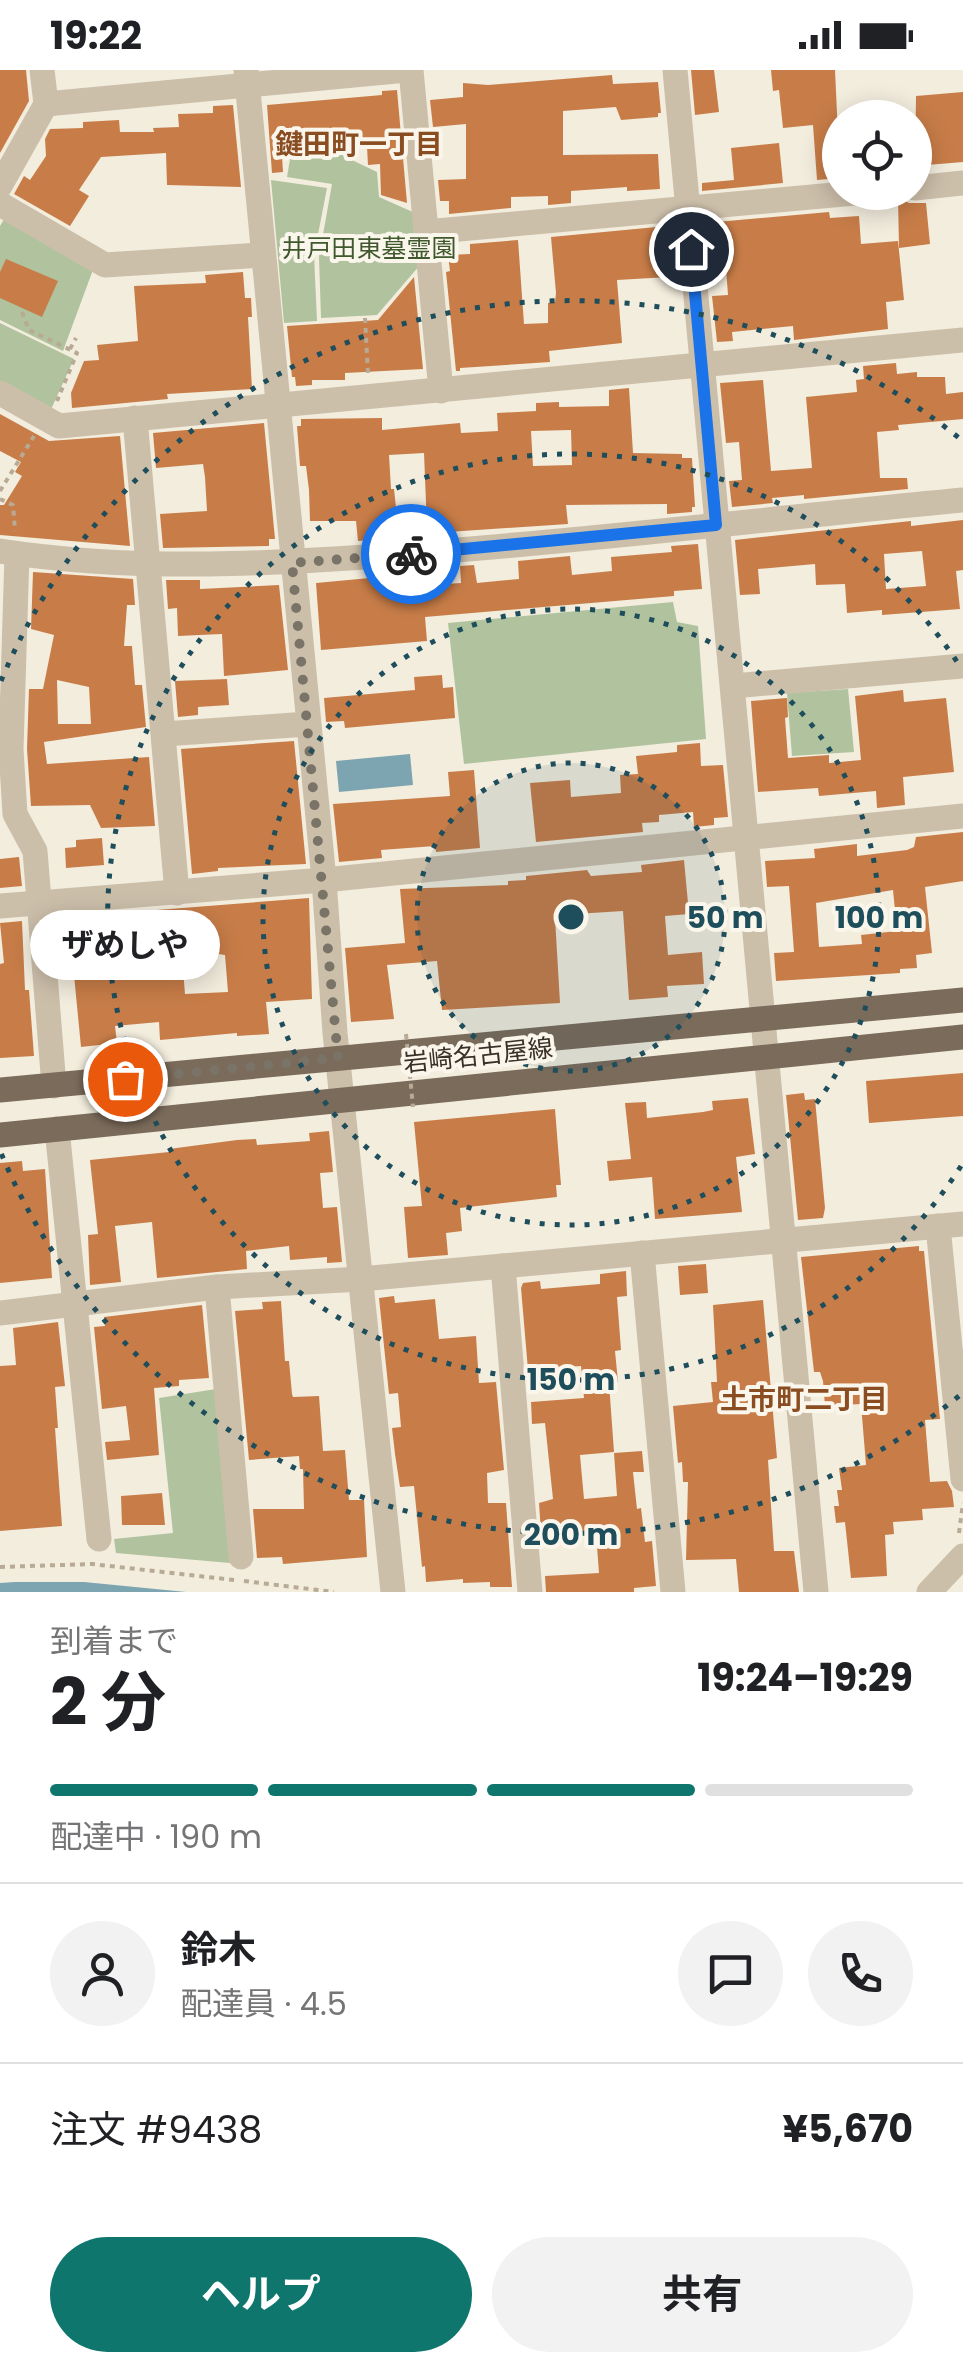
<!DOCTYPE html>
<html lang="ja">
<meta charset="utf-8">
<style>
:root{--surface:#fff;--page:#f2f2f2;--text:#202124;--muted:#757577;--line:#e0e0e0;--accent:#0f766e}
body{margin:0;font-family:Poppins,"Noto Sans JP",sans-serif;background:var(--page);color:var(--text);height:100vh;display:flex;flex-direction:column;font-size:38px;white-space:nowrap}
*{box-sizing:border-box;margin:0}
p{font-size:32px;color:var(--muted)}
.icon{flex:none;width:55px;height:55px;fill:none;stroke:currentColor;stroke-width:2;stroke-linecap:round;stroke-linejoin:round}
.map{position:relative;height:1522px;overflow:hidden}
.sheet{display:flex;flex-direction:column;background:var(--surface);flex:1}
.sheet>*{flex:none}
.fabs{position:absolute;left:822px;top:30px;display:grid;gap:20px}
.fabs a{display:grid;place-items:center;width:110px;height:110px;border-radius:50%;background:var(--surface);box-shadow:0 5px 25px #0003;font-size:50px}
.pin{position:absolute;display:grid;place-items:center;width:85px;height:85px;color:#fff;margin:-42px;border:5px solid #fff;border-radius:50%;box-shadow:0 2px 10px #0007}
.courier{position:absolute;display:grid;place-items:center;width:100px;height:100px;margin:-50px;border:8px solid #1a73e8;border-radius:50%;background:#fff;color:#222;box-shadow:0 2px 12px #0007}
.bubble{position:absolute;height:70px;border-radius:35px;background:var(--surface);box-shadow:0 5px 25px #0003;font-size:32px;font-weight:700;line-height:70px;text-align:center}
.head em{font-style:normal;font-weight:700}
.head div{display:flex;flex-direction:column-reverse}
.head{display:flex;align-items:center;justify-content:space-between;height:170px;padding:0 50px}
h1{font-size:65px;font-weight:700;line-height:75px}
.bar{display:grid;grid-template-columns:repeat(4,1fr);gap:15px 10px;align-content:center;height:120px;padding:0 50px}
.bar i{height:12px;border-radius:8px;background:var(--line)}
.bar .active{background:var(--accent)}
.bar p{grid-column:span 4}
.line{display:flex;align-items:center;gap:25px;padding:0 50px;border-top:2px solid var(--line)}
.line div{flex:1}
.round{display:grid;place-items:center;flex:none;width:105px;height:105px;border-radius:52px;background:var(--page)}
.cta{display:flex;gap:20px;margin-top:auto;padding:20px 50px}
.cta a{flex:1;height:115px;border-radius:60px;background:var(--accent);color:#fff;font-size:40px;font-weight:700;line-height:115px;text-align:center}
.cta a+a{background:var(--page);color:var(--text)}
.status{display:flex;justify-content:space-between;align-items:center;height:70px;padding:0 50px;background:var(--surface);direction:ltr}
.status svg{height:28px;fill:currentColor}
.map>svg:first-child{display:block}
.green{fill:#b0c39e}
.water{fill:#7da5b1}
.building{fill:#c87d48;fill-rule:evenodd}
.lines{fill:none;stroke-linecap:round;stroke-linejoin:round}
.path{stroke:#b8aa94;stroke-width:4;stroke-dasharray:5 5;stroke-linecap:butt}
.minor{stroke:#ccbfaa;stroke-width:25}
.major{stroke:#7b6b5a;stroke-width:25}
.path-bridge{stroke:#b8aa94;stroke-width:4;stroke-dasharray:5 5;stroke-linecap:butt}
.done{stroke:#7a7368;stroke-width:10;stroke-dasharray:0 18}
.route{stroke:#1a73e8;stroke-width:12}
.ring{fill:none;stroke:#1e4d5c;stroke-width:5;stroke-dasharray:5 10}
.labels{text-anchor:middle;stroke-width:8;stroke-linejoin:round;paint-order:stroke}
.park-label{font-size:25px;fill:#40582d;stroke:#faf6eb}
.street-label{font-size:25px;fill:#393129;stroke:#faf6eb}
.neighbourhood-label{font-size:28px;font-weight:bold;fill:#8a4c21;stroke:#faf6eb}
.centre{fill:#1e4d5c;stroke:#faf6eb;stroke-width:5}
.ring-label{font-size:30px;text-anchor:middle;font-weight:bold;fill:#1e4d5c;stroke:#faf6eb;stroke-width:8;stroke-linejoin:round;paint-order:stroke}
</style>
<div class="status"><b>19:22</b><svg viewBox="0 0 49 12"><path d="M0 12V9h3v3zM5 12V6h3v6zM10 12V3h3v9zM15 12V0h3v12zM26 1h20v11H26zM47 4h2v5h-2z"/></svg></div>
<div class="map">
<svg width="963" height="1522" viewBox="0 0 963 1522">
<rect width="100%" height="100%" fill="#f3edde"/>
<g class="green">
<path d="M 294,65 L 336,72 L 354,91 L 377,102 L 379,127 L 415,143 L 420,195 L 377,245 L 321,248 L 319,187 L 332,114 L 287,107 Z"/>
<path d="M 271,110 L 327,118 L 314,185 L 317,251 L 284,253 Z"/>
<path d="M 6,146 L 94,197 L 63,281 L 0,250 L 0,156 Z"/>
<path d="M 0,253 L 74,289 L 48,346 L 0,314 Z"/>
<path d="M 673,532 L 677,552 L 698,556 L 706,669 L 464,694 L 448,553 Z"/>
<path d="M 848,619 L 854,682 L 792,686 L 787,623 Z"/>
<path d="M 216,1319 L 230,1493 L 116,1483 L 114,1469 L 173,1463 L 159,1328 Z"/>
</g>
<g class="water">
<path d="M 410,684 L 413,715 L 339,722 L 336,691 Z"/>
<path d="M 15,1512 L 84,1512 L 186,1522 L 0,1522 L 0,1513 Z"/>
</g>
<g class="building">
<path d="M 0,0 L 26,0 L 29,31 L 0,83 Z"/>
<path d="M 691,0 L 714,0 L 719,42 L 695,45 Z"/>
<path d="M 771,0 L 835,0 L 840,108 L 817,110 L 813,55 L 783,58 L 779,20 L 773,21 Z"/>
<path d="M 612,5 L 613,14 L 658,12 L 661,43 L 658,43 L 658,47 L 621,50 L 616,37 L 563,41 L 563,85 L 658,84 L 660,119 L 627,121 L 627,117 L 571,121 L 571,133 L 548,135 L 548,126 L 511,127 L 511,138 L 449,144 L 449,131 L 440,131 L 438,110 L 466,109 L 466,54 L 433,57 L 430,30 L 463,27 L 463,13 L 488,15 Z"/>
<path d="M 397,20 L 407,133 L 381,125 L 380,94 L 368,95 L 367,77 L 345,79 L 344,66 L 320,67 L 320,60 L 286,62 L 288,85 L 282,86 L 283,102 L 272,103 L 267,35 L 382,25 L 382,21 Z"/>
<path d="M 963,22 L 963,92 L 915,96 L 916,26 Z"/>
<path d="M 233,35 L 241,117 L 167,115 L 166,83 L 101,87 L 79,120 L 89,126 L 70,156 L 14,124 L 24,106 L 30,110 L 46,86 L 45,69 L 50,59 L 83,58 L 83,52 L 119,50 L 120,62 L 154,62 L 153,58 L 179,57 L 178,44 L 213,43 L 213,36 Z"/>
<path d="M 779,73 L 783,113 L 702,121 L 702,113 L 734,110 L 731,78 Z"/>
<path d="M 898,127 L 909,133 L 926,133 L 930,174 L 899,178 Z"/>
<path d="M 829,142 L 830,148 L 859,146 L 861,174 L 898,171 L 904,230 L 886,232 L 888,259 L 794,270 L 793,256 L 732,262 L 733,271 L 717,272 L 712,226 L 728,225 L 725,185 L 709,186 L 705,153 Z"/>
<path d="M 667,156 L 669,207 L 617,210 L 622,273 L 549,281 L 550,292 L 460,298 L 460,301 L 456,301 L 446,202 L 450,201 L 448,185 L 470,184 L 470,174 L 518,170 L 524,254 L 548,253 L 548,233 L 555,232 L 556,223 L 551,167 Z"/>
<path d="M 6,189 L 58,211 L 42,247 L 0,228 L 0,202 Z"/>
<path d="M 243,202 L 245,228 L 251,228 L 252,247 L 248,247 L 252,319 L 167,324 L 168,329 L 72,338 L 71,323 L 84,291 L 99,290 L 97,275 L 138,271 L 134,216 L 206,213 L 205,205 Z"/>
<path d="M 414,207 L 423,299 L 345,303 L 345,310 L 312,310 L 312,315 L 296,316 L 295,307 L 292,307 L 287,256 L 378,250 Z"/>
<path d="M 896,293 L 897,304 L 917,302 L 917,307 L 945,307 L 946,324 L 963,322 L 963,349 L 898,355 L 899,360 L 877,362 L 880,408 L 907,408 L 908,419 L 804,429 L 804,425 L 772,428 L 773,433 L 732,437 L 729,411 L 742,410 L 739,372 L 726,373 L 720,313 L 763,310 L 771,401 L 812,398 L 806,327 L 857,322 L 856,310 L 864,309 L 863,296 Z"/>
<path d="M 629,318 L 633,383 L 682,384 L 682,388 L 692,388 L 695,437 L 692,437 L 692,442 L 667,444 L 667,434 L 566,435 L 568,454 L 448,462 L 448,458 L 427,458 L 424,383 L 389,385 L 391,419 L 394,419 L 397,447 L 392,447 L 394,468 L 358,471 L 356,451 L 310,451 L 309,420 L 306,396 L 300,396 L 297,356 L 301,356 L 301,349 L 382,348 L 382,360 L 460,353 L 461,363 L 498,361 L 497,343 L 536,341 L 536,333 L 559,332 L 559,337 L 609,336 L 609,320 ZM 571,360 L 572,395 L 533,396 L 531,361 Z"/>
<path d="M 0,344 L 49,371 L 120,366 L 130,476 L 0,465 L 0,435 L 4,435 L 22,406 L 15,402 L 21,392 L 0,381 Z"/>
<path d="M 264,353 L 275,469 L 269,469 L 269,476 L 163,478 L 160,444 L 207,441 L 205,407 L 203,394 L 156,398 L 153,363 Z"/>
<path d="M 963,450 L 963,500 L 956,501 L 960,539 L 882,545 L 882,540 L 847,543 L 845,514 L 816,515 L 815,494 L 758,499 L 760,524 L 740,525 L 735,470 L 911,451 L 911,456 ZM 922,481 L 926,516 L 886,519 L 884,484 Z"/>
<path d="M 698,474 L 702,519 L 674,521 L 674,526 L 425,547 L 427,571 L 321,580 L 316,513 L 402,505 L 404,530 L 431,528 L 430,515 L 461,513 L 460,496 L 474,495 L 477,513 L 519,509 L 518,491 L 570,486 L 572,505 L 612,501 L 611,487 L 672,482 L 671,476 Z"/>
<path d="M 33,502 L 133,509 L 135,535 L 127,535 L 124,576 L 132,576 L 135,615 L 142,615 L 146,657 L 44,672 L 47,694 L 149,687 L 155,756 L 101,758 L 90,735 L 31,736 L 27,679 L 29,619 L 43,619 L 54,565 L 31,559 ZM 57,610 L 89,617 L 91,654 L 58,654 Z"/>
<path d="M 166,510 L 200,510 L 200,519 L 279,515 L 288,600 L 224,606 L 222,564 L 178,566 L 177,538 L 168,539 Z"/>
<path d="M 442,605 L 443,618 L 453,617 L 455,648 L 345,658 L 344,651 L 326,652 L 324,628 L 415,620 L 414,607 Z"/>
<path d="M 227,609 L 229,635 L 198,637 L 198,645 L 178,647 L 175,611 Z"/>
<path d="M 903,620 L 904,632 L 946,628 L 954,702 L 903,707 L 905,735 L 877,738 L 876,721 L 819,726 L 818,718 L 758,722 L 751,631 L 787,628 L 788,647 L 785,648 L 788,688 L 829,685 L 829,693 L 861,690 L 855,626 Z"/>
<path d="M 294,671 L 306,794 L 218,798 L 218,801 L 192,804 L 181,679 Z"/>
<path d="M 700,673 L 701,696 L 723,695 L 728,747 L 714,748 L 714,755 L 694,757 L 693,742 L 659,745 L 659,752 L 642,753 L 643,762 L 536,772 L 530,713 L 570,710 L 571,727 L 621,723 L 620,705 L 638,704 L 636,686 L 677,682 L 677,675 Z"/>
<path d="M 474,700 L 480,778 L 436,782 L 435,776 L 381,780 L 382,788 L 339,792 L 333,734 L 450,726 L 448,702 Z"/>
<path d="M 963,762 L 963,811 L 925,817 L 932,883 L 916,885 L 917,898 L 900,899 L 900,903 L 776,911 L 774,883 L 794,882 L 789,816 L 767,817 L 765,791 L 815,788 L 814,779 L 857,774 L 857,786 L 907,780 L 914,777 L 916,767 ZM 893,820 L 897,861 L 861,865 L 862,874 L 819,877 L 816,833 Z"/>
<path d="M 102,768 L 104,795 L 66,798 L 65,778 L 76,777 L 76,770 Z"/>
<path d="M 19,787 L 22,816 L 0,818 L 0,789 Z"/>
<path d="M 684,790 L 689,844 L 665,846 L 668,885 L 702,882 L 704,914 L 667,916 L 668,927 L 629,930 L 623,841 L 576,844 L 576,847 L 555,848 L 560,933 L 442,940 L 437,891 L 387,895 L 394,949 L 351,952 L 345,878 L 405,873 L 400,819 L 508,815 L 508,811 L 526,810 L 526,806 L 587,800 L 591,806 L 642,802 L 641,795 Z"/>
<path d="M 309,828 L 312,929 L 266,932 L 269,964 L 237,966 L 237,963 L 160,970 L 159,952 L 115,956 L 117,973 L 81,977 L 74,905 L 112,901 L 108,854 L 132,852 L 131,842 ZM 218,884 L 225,885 L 228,922 L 185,924 L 182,887 Z"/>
<path d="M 22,851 L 25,920 L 29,920 L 34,986 L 0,988 L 0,894 L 4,893 L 0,853 Z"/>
<path d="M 963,1003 L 963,1046 L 869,1053 L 866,1011 Z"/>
<path d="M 804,1023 L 805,1030 L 815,1029 L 825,1138 L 823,1148 L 798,1150 L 786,1025 Z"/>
<path d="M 748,1028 L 755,1084 L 736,1087 L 742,1142 L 655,1149 L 652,1107 L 609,1111 L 607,1091 L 631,1089 L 625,1033 L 646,1032 L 647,1048 L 703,1042 L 713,1040 L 712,1031 Z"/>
<path d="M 555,1039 L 561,1115 L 556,1115 L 557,1127 L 460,1138 L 462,1161 L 446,1163 L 448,1185 L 408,1188 L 404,1137 L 422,1136 L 414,1052 Z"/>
<path d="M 329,1061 L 333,1102 L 320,1103 L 323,1138 L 337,1137 L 342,1192 L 327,1193 L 327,1187 L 290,1190 L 289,1176 L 246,1181 L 247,1199 L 157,1208 L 152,1152 L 115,1156 L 121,1212 L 90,1215 L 88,1165 L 98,1164 L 90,1090 L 169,1082 L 169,1079 L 237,1070 L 256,1069 L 257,1075 L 310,1071 L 309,1063 Z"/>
<path d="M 22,1091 L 23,1101 L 45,1099 L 52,1208 L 0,1213 L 0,1093 Z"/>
<path d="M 919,1176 L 919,1181 L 924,1181 L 940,1349 L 925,1350 L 930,1412 L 947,1411 L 952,1421 L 954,1437 L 922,1439 L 923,1450 L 893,1452 L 894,1464 L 885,1465 L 887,1506 L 851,1508 L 845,1452 L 836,1453 L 834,1436 L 839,1436 L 837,1420 L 842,1420 L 839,1398 L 866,1395 L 861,1334 L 825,1336 L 823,1311 L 820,1302 L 814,1302 L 801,1187 Z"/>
<path d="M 706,1194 L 708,1223 L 680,1225 L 678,1196 Z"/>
<path d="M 626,1201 L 627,1226 L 617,1227 L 621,1280 L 615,1281 L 618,1312 L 609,1313 L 614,1382 L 580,1385 L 584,1429 L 617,1426 L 614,1383 L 642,1381 L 644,1402 L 633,1402 L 637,1439 L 641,1438 L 645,1472 L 652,1471 L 656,1516 L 634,1518 L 634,1522 L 546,1522 L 545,1506 L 599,1503 L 596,1463 L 541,1463 L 539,1433 L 553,1429 L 545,1353 L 532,1354 L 531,1332 L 584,1328 L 581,1296 L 528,1300 L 521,1218 L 523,1213 L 540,1211 L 541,1219 L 600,1214 L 600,1204 Z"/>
<path d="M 394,1226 L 395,1233 L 435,1229 L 439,1269 L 476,1266 L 479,1313 L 496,1312 L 504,1400 L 487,1403 L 488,1433 L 506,1433 L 512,1517 L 490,1517 L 490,1512 L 463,1513 L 463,1509 L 426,1512 L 425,1496 L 422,1497 L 414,1416 L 400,1417 L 395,1384 L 392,1358 L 401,1357 L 398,1323 L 389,1324 L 379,1228 Z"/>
<path d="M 763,1230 L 777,1388 L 768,1390 L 774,1481 L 794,1481 L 799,1522 L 739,1522 L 736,1489 L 686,1490 L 688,1412 L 683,1412 L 682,1392 L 678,1393 L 673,1336 L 713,1332 L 711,1312 L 717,1312 L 713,1235 Z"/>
<path d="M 281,1231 L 285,1291 L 289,1291 L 292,1324 L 293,1327 L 319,1326 L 323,1381 L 345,1380 L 349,1430 L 364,1430 L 367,1487 L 283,1494 L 282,1487 L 257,1488 L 253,1439 L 304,1439 L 303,1399 L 300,1399 L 299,1386 L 249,1390 L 235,1241 L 263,1239 L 262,1232 Z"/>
<path d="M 202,1235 L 209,1308 L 179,1310 L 179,1316 L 154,1318 L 159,1385 L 107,1390 L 105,1372 L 130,1370 L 126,1336 L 102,1339 L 94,1257 L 105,1256 L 104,1247 Z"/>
<path d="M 58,1252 L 65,1316 L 55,1317 L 58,1358 L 55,1358 L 62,1456 L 0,1461 L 0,1296 L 16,1295 L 13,1258 Z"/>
<path d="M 162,1423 L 165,1455 L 122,1455 L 121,1426 Z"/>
</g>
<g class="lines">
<g class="path">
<path d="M 22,242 L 29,260 L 77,283 L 57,331"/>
<path d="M 365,248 L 368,303"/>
<path d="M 70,279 L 76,268"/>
<path d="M 0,421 L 34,366"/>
<path d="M 0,429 L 13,435 L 15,461"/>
<path d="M 959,1463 L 963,1433"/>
<path d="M 0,1497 L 92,1494 L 234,1510"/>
<path d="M 244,1511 L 334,1522"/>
</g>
<g class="minor">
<path d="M 246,0 L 324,810 L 335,963 L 393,1522"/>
<path d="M 411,0 L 441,321"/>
<path d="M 675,0 L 816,1522"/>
<path d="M 46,34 L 407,0"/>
<path d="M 0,116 L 46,34 L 42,0"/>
<path d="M 915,118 L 963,113"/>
<path d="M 0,134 L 105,195 L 262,185"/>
<path d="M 426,162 L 866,122"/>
<path d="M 0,323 L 59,356 L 963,270"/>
<path d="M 135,348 L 177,823"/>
<path d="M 0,481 C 139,502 278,494 418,483 C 600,470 781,447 963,430"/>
<path d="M 17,484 L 11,679 L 15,744 L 35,781 L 54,1016"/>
<path d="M 733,616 L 963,596"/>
<path d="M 164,664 L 308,654"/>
<path d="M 0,836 L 324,810 L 963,746"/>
<path d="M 57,1059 L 99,1469"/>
<path d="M 938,1156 L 963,1409"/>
<path d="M 642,1183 L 673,1522"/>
<path d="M 503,1196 L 530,1522"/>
<path d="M 217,1217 L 241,1487"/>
<path d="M 0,1243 L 217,1217 L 361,1209 L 963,1154"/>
<path d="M 929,1522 L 963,1486"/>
</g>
<g class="major">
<path d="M 0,1020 L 963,930"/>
<path d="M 0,1065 L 963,967"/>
</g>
<path class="path-bridge" d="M 406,964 L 413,1037"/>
</g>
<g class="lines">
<path class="done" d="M 125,1009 L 338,988 L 292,493 L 411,484"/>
<path class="route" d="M 411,484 L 716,455 L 691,179"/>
</g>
<circle cx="571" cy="847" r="154" fill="#1e4d5c" fill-opacity=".12"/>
<g class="ring">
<circle cx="571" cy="847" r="154"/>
<circle cx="571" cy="847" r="308"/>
<path d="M961 1096A463 463 0 1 1 961 598"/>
<path d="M959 1326A617 617 0 0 1 1 1083M1 611A617 617 0 0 1 959 368"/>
</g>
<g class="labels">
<g class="park-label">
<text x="369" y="187">井戸田東墓霊園</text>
</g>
<g class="street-label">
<text transform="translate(478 985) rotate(-6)" y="9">岩崎名古屋線</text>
</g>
<g class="neighbourhood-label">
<text x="359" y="84">鍵田町一丁目</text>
<text x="804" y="1339">土市町二丁目</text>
</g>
</g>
<circle cx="571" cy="847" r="15" class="centre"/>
<g class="ring-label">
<text x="725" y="858">50 m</text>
<text x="879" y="858">100 m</text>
<text x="571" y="1320">150 m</text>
<text x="571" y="1475">200 m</text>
</g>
</svg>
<div class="fabs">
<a><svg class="icon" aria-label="locate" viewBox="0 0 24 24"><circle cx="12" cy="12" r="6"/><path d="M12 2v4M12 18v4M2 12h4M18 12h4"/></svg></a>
</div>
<div class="pin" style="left:125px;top:1009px;background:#ea580c"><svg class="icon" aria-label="bag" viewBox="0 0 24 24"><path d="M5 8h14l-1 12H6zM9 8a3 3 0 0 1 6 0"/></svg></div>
<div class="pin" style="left:691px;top:179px;background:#1f2937"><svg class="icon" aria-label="home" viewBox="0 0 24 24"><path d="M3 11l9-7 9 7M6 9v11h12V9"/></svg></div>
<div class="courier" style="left:411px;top:484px"><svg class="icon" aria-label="bike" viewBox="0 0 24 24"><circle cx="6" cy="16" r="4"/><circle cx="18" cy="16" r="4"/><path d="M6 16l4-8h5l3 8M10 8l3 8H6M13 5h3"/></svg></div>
<div class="bubble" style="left:30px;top:840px;width:190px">ザめしや</div>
</div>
<section class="sheet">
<div class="head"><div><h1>2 分</h1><p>到着まで</p></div><em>19:24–19:29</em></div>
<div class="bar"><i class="active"></i><i class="active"></i><i class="active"></i><i></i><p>配達中 · 190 m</p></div>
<div class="line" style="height:180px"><a class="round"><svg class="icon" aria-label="person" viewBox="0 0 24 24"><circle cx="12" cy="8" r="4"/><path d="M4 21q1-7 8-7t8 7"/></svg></a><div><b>鈴木</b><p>配達員 · 4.5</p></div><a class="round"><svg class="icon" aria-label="chat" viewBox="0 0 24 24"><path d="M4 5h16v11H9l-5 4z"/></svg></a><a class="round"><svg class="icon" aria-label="phone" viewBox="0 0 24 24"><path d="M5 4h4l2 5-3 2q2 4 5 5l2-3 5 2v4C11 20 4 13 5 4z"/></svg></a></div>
<div class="line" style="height:130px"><div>注文 #9438</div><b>¥5,670</b></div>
<div class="cta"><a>ヘルプ</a><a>共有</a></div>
</section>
